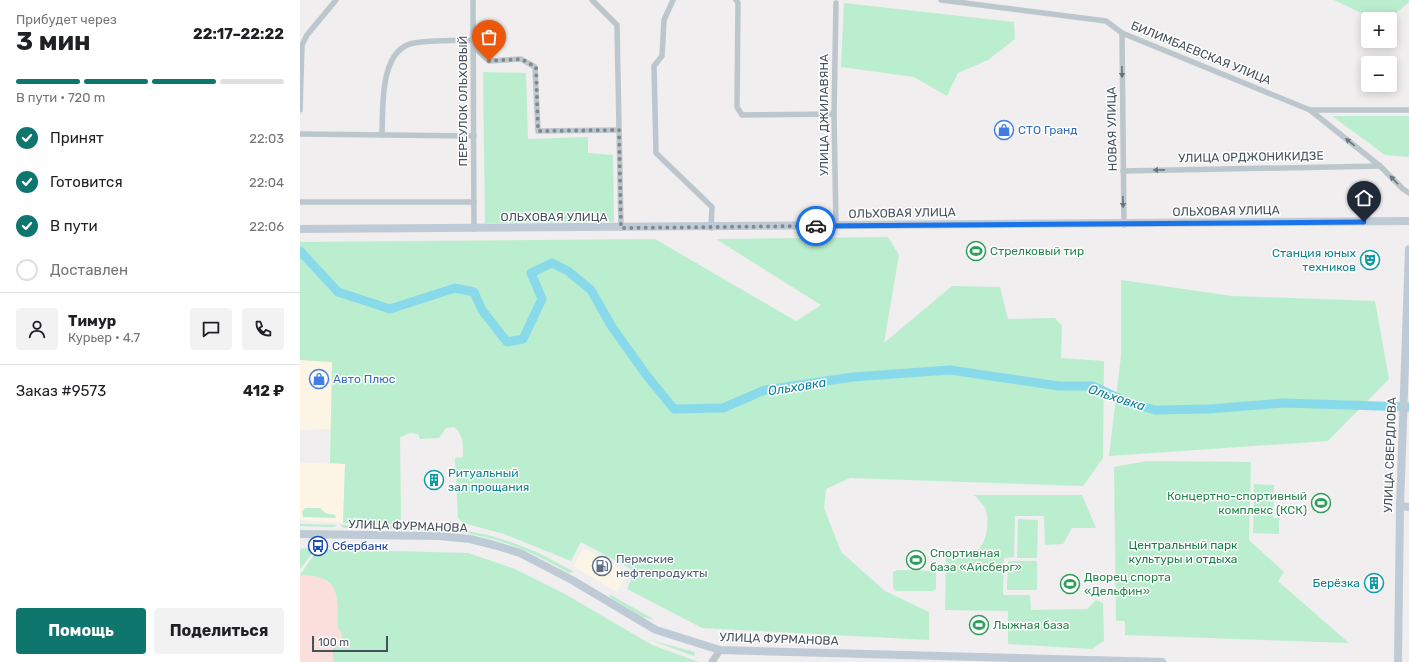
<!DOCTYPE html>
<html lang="ru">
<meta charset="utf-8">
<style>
:root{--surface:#fff;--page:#f2f2f2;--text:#202124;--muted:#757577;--line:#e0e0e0;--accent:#0f766e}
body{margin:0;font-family:Rubik,sans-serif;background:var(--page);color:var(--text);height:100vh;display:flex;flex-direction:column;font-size:15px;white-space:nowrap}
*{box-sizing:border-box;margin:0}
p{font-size:13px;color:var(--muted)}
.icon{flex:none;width:22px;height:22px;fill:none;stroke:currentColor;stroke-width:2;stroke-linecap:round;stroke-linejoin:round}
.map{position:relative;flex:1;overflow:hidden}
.drawer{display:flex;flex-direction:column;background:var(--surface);width:300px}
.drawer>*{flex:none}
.tools{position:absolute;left:1061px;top:12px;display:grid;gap:8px}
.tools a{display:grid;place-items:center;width:36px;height:36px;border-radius:4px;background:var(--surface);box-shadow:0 2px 10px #0003;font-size:20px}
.scale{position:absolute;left:12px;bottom:10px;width:76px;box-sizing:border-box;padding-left:4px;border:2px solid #46525b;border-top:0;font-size:11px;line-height:14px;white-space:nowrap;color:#46525b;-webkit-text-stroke:3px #fff;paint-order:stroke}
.pin{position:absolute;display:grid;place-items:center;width:34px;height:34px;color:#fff;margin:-41px -17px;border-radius:50% 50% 50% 0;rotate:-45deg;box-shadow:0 0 4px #0007}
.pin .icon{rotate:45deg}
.courier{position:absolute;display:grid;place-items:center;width:40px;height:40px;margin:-20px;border:3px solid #1a73e8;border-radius:50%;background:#fff;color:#222;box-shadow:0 1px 5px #0007}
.head em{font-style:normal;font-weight:700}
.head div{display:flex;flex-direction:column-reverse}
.head{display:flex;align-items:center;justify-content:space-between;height:68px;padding:0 16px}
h1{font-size:26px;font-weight:700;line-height:30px}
.bar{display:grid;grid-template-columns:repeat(4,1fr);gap:6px 4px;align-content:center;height:48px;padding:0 16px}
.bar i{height:5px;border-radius:3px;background:var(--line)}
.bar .active{background:var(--accent)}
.bar p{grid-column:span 4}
.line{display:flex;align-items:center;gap:10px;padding:0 16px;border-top:1px solid var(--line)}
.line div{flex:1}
.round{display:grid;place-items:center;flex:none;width:42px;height:42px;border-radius:4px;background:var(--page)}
ol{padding:0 16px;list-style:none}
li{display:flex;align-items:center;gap:12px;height:44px}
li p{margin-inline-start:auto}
li .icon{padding:4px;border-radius:50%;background:var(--accent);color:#fff;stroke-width:4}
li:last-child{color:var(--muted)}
li i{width:22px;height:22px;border:2px solid var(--line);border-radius:50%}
.action{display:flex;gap:8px;margin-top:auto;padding:8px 16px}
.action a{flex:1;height:46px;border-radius:4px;background:var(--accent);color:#fff;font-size:16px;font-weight:700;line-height:46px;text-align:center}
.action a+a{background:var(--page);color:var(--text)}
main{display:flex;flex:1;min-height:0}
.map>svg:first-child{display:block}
.commercial{fill:#fcf5e6}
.medical{fill:#fbdfdd}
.green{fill:#bbeece}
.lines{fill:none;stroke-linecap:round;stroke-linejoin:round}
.river{stroke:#88daeb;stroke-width:9}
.minor{stroke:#bcc6cd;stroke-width:5.5}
.tertiary{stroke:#bcc6cd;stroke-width:7}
.secondary{stroke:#becad5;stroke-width:8}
.oneway{fill:#69757d}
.done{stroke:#82898e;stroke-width:4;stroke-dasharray:0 7.2}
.route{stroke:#1a73e8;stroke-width:5}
.labels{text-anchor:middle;stroke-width:3;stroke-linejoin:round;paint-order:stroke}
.street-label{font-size:12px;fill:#46525b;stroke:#fff}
.shop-label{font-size:12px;fill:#366cbe;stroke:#fff;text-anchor:start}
.leisure-label{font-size:12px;fill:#27864d;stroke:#fff;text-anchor:start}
.culture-label{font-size:12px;fill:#0d838f;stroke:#fff;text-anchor:end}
.park-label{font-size:12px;fill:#177c47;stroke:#fff}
.transit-label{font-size:12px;fill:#164399;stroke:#fff;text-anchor:start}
.service-label{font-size:12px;fill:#4e5e75;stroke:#fff;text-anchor:start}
.water-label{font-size:13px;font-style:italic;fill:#0c7f99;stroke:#fff}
</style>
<main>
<section class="drawer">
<div class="head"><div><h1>3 мин</h1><p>Прибудет через</p></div><em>22:17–22:22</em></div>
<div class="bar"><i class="active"></i><i class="active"></i><i class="active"></i><i></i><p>В пути · 720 m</p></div>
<ol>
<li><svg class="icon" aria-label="check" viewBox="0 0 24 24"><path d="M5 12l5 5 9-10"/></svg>Принят<p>22:03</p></li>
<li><svg class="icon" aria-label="check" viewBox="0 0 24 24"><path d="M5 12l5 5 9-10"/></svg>Готовится<p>22:04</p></li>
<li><svg class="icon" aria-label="check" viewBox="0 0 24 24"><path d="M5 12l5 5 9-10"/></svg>В пути<p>22:06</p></li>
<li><i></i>Доставлен</li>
</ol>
<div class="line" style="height:72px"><a class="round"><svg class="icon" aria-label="person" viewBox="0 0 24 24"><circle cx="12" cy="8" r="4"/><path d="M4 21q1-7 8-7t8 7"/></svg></a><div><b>Тимур</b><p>Курьер · 4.7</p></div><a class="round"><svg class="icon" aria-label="chat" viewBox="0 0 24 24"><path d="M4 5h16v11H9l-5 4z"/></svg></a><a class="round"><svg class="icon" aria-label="phone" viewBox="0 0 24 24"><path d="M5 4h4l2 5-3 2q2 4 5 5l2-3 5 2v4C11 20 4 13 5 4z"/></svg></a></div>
<div class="line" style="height:52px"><div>Заказ #9573</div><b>412 ₽</b></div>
<div class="action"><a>Помощь</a><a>Поделиться</a></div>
</section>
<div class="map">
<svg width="1109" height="662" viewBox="0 0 1109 662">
<rect width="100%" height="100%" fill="#f0eeee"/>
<g class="commercial">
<path d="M 0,360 L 32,362 L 32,429 L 0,430 Z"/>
<path d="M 0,463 L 45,464 L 43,523 L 0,520 Z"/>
<path d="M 284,548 L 328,573 L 317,592 L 273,566 Z"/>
</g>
<path class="medical" d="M 0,575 L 12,575 L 23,579 L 33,586 L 37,592 L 38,628 L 42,633 L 41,645 L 33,648 L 33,662 L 0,662 Z"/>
<g class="green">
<path d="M 1034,0 L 1109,0 L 1109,2 L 1089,19 L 1074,19 Z"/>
<path d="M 544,3 L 714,22 L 715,39 L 688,60 L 658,73 L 647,96 L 614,77 L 541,67 Z"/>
<path d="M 183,72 L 226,73 L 228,139 L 288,137 L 288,153 L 313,155 L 314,222 L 185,223 Z"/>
<path d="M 1032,116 L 1109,116 L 1109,157 L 1085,155 Z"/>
<path d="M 588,237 L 599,255 L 584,343 L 652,286 L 700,287 L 708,319 L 755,318 L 762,326 L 761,358 L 804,361 L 803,458 L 783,486 L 550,478 L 526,489 L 524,508 L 541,552 L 585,591 L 629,612 L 629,640 L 402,628 L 327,589 L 335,571 L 281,542 L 271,561 L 204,534 L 163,523 L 158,518 L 155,458 L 163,457 C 163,445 164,435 154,427 L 146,428 L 139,438 L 120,439 L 118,434 L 110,433 L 100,437 L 101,520 L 98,524 L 43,523 L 45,464 L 30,463 L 32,362 L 0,360 L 0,242 L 355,239 L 496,321 L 521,305 L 416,239 Z"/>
<path d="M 821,280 L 932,296 L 1075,301 L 1089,379 L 1028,441 L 809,456 L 821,356 Z"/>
<path d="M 847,461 L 951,462 L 949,540 L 984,572 L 978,581 L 1049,643 L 825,635 L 825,621 L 816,621 L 814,467 Z"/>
<path d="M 954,484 L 974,485 L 973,518 L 979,518 L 979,534 L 953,533 Z"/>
<path d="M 674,495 L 782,495 L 796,528 L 772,528 L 763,544 L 745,545 L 744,516 L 715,516 L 714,557 L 704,558 L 703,595 L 730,595 L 731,610 L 787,609 L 796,600 L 803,603 L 804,641 L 792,649 L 708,644 L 708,611 L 645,610 L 646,558 C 652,558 659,559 665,557 C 686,553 690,527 686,510 C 684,505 678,499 674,495 Z"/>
<path d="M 5,508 L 20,508 L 25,513 L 35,515 L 36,518 L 3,517 L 2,512 Z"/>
<path d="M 718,519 L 738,520 L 737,558 L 717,558 Z"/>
<path d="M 0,524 L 37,525 L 34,527 L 0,526 Z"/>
<path d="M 41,526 L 41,525 L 136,528 L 134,530 L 44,528 Z"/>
<path d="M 143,528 C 193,532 231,547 274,572 L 269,573 C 230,550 191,534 145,531 Z"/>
<path d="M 2,548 L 16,549 L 0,569 L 0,550 Z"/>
<path d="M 18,549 L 168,553 L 215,569 L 265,594 L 352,645 L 399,662 L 33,662 L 33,648 L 41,645 L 42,633 L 38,628 C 37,595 42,576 0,575 Z"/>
<path d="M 708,561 L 737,561 L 737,590 L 707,590 Z"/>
<path d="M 597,570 L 634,571 L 636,574 L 636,589 L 633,591 L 596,591 L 593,588 L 593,572 Z"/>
<path d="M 309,594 L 355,620 L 342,617 L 311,598 Z"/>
<path d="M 350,640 L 395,652 L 394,656 Z"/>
</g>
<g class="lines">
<path class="river" d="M 0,251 L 38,292 L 90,309 L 155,288 L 174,292 L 182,310 L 207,342 L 223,339 L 242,299 L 231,273 L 252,263 L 268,271 L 291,290 L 312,327 L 347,376 L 374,409 L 423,408 L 465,390 L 553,377 L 650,370 L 759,386 L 793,386 L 827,402 L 855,410 L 908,409 L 984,403 L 1109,407"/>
<g class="minor">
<path d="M 173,0 L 174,229"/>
<path d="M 292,0 L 317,25 L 321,228"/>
<path d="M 373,0 L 364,20 L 362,56 L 354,66 L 356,153 L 412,207 L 411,228"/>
<path d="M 436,0 L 438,3 L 437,107 L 442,115 L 534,114"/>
<path d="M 641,0 L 806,21 L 822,33 L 1010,110 L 1080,166 L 1103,189 L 1109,193"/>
<path d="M 822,33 L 824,225"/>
<path d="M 174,47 L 189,61 L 221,59 L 235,67 L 238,131 L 319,130"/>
<path d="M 0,110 L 2,45 L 7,35 L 36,0"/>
<path d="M 1010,110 L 1109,110"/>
<path d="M 0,134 L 174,136"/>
<path d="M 82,135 C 83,108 79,49 114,43 C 133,40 154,41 173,40"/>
<path d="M 823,171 L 1080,166"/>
<path d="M 0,202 L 174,202"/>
<path d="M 536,226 L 534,114 L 536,3"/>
</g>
<path class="tertiary" d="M 412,662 L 420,650"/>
<g class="secondary">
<path d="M 0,229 L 1109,221"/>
<path d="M 1100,506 L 1109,507"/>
<path d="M 0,534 L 139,536 L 170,539 L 194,545 L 220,553 L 272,580 L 356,630 L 420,650 L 862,662"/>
<path d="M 1098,662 L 1100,506 L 1109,249"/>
</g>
</g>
<defs><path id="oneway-solid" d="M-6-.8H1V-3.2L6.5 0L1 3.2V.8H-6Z"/></defs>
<g class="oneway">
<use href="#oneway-solid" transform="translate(822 72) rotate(89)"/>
<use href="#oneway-solid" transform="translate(1050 142) rotate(-141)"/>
<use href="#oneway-solid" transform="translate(859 170) rotate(179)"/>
<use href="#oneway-solid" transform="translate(1094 180) rotate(-134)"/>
<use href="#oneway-solid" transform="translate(823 202) rotate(89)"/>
</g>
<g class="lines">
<path class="done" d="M 189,61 L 221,59 L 236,67 L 238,131 L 319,130 L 321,228 L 516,226"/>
<path class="route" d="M 516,226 L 1064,222"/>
</g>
<defs>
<g id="shop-ring" transform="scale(1)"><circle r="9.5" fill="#fff" stroke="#3f7fe0" stroke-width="1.5"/><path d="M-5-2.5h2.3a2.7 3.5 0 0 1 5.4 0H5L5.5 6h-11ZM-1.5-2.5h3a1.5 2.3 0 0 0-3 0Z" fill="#3f7fe0"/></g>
<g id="stadium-ring" transform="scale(1)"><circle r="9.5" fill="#fff" stroke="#2e9e5b" stroke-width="1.5"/><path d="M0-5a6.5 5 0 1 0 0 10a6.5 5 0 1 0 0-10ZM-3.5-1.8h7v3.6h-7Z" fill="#2e9e5b"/></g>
<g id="theatre-ring" transform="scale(1)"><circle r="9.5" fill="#fff" stroke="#0f9aa8" stroke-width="1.5"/><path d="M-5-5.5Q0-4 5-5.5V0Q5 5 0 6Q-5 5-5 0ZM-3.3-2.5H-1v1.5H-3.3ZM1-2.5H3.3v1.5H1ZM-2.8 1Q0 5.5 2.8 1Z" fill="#0f9aa8"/></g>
<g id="building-ring" transform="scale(1)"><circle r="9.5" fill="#fff" stroke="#0f9aa8" stroke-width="1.5"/><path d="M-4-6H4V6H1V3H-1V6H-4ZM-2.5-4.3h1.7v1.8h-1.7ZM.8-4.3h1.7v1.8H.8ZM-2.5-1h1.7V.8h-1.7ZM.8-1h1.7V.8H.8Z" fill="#0f9aa8"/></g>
<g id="bus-ring" transform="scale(1)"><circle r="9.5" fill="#fff" stroke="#1a4fb4" stroke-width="1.5"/><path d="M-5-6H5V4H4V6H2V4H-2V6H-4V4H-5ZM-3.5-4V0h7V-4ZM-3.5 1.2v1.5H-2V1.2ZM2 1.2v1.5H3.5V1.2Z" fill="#1a4fb4"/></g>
<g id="fuel-ring" transform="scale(1)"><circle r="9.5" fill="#fff" stroke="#5c6f8a" stroke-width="1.5"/><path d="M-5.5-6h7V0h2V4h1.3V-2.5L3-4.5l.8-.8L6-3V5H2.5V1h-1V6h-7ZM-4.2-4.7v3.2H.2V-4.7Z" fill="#5c6f8a"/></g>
</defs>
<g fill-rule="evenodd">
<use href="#shop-ring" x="704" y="130"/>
<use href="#stadium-ring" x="676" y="251"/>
<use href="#theatre-ring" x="1070" y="260"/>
<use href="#shop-ring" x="19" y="379"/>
<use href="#building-ring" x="134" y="480"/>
<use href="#stadium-ring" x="1021" y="503"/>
<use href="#bus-ring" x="18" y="546"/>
<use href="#stadium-ring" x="616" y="560"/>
<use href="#fuel-ring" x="302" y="566"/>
<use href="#building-ring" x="1074" y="583"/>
<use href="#stadium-ring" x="770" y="584"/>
<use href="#stadium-ring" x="679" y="625"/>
</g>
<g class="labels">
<g class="street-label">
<text transform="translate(901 53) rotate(22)" y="4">БИЛИМБАЕВСКАЯ УЛИЦА</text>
<text transform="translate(163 101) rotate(-90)" y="4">ПЕРЕУЛОК ОЛЬХОВЫЙ</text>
<text transform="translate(524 115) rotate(-90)" y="4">УЛИЦА ДЖИЛАВЯНА</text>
<text transform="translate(812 129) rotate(-91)" y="4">НОВАЯ УЛИЦА</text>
<text transform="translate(951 157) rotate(-1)" y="4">УЛИЦА ОРДЖОНИКИДЗЕ</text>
<text transform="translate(926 211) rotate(-1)" y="4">ОЛЬХОВАЯ УЛИЦА</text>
<text transform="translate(602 213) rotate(-1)" y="4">ОЛЬХОВАЯ УЛИЦА</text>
<text x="254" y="221">ОЛЬХОВАЯ УЛИЦА</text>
<text transform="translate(1090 455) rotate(-88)" y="4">УЛИЦА СВЕРДЛОВА</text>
<text transform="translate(108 526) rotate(2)" y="4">УЛИЦА ФУРМАНОВА</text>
<text transform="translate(479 639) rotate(2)" y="4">УЛИЦА ФУРМАНОВА</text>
</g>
<g class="shop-label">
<text x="718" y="134">СТО Гранд</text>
<text x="33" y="383">Авто Плюс</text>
</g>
<g class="leisure-label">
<text x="690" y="255">Стрелковый тир</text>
<text x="1007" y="500" text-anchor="end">Концертно-спортивный<tspan x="1007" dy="14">комплекс (КСК)</tspan></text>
<text x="630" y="557">Спортивная<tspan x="630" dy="14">база «Айсберг»</tspan></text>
<text x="784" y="581">Дворец спорта<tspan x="784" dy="14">«Дельфин»</tspan></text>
<text x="693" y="629">Лыжная база</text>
</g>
<g class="culture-label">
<text x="1056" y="257">Станция юных<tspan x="1056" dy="14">техников</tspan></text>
<text x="148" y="477" text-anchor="start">Ритуальный<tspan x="148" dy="14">зал прощания</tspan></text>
<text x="1060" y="587">Берёзка</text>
</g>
<g class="park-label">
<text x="883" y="549">Центральный парк<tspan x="883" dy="14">культуры и отдыха</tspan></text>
</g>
<g class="transit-label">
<text x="32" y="550">Сбербанк</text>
</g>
<g class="service-label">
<text x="316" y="563">Пермские<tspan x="316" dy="14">нефтепродукты</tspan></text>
</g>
<g class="water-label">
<text transform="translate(497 386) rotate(-9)" y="5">Ольховка</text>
<text transform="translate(817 397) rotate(18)" y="5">Ольховка</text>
</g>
</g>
</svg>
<div class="tools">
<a>+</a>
<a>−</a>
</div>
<div class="scale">100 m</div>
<div class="pin" style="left:189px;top:61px;background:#ea580c"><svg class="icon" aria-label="bag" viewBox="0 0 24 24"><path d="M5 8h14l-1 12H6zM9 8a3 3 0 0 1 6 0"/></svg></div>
<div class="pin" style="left:1064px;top:222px;background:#1f2937"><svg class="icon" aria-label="home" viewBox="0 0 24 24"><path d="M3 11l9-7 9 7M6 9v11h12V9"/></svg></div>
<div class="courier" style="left:516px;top:226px"><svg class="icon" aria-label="car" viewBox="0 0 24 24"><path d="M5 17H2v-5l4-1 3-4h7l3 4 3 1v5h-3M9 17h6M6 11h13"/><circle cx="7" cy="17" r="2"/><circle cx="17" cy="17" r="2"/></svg></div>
</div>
</main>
